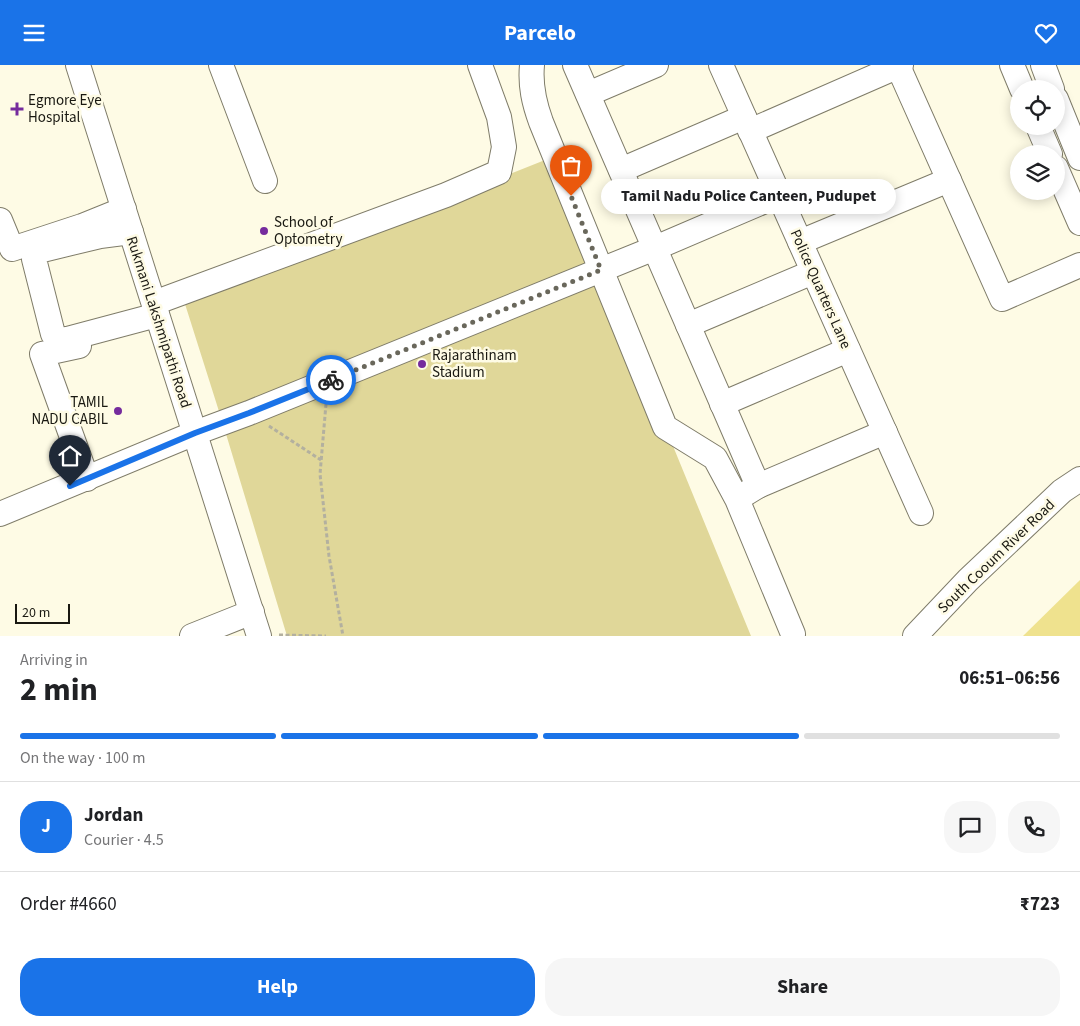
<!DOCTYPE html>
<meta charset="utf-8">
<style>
:root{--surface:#fff;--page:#f6f6f6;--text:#202124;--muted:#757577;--line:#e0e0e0;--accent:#1a73e8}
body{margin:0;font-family:"Source Sans 3",sans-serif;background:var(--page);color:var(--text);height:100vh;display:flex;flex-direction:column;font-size:19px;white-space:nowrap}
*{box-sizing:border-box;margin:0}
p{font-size:16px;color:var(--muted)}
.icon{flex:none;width:28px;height:28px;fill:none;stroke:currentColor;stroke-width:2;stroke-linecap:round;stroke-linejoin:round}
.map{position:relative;height:571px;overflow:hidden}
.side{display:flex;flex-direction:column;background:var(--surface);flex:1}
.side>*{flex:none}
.fabs{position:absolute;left:1010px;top:15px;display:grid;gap:10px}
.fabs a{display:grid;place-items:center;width:55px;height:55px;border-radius:50%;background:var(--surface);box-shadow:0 2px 12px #0003;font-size:25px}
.scale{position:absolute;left:15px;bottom:12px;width:55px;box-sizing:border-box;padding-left:5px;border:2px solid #191811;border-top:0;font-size:14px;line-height:18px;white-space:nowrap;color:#191811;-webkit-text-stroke:4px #fefbe5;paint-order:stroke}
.pin{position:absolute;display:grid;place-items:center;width:42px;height:42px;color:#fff;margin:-51px -21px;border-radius:50% 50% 50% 0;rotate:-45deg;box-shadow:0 0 5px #0007}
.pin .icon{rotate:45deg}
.courier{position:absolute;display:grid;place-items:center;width:50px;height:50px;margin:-25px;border:4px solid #1a73e8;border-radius:50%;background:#fff;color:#222;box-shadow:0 1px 6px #0007}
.bubble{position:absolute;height:35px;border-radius:18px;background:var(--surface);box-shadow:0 2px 12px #0003;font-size:16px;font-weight:700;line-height:35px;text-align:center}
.headline em{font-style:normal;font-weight:700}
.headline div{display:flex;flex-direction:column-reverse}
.headline{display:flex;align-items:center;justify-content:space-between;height:85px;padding:0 20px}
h1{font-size:32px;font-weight:700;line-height:38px}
.bar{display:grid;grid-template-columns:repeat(4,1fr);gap:8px 5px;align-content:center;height:60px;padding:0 20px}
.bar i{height:6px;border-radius:4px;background:var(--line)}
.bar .selected{background:var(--accent)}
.bar p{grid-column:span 4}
.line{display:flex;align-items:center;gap:12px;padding:0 20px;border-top:1px solid var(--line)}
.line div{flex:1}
.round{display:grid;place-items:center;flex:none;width:52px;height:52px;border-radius:20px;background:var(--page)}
.button{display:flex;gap:10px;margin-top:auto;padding:10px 20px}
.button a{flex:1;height:58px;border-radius:20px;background:var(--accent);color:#fff;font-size:20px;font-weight:700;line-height:58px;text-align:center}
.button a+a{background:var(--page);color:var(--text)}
header{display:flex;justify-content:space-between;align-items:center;height:65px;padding:0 20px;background:var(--accent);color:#fff;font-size:22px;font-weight:700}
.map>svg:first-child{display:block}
.green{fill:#e0d799}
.water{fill:#efe28e}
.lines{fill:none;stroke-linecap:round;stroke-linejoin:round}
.minor-casing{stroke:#7f7c69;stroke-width:26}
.path{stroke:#b3b09f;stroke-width:3;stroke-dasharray:4 2.5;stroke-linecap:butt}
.minor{stroke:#fff;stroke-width:24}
.done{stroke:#69675b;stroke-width:5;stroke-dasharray:0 9}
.route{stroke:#1a73e8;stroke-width:6}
.poi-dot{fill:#752b9d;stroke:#fefbe5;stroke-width:2}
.labels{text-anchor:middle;stroke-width:5;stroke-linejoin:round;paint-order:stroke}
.poi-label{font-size:15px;fill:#191811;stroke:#fefbe5;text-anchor:start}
.street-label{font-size:15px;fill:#191811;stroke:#fefbe5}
</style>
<header><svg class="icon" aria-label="menu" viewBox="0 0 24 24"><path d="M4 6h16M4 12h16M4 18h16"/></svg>Parcelo<svg class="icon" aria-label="heart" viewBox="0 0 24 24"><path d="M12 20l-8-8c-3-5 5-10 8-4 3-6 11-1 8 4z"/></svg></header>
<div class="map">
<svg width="1080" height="571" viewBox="0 0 1080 571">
<rect width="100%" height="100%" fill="#fefbe5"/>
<path class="green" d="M 550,93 L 604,213 L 751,571 L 287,571 L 223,359 L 185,239 Z"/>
<path class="water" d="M 1080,515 L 1080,571 L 1023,571 Z"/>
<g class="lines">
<g class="minor-casing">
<g id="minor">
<path d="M 78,0 L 259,571"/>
<path d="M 221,0 L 265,116"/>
<path d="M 532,0 C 530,21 534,38 541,57 L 665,362 L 715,393 L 737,434 L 793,569"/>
<path d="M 575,0 L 758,421"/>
<path d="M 721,0 L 921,448"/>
<path d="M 1012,0 L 1022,24"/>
<path d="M 1043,0 L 1052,24"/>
<path d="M 898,1 L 1002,234 L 1080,200"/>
<path d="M 588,29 L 656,0"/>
<path d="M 1056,34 L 1080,93"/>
<path d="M 1038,61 L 1050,89"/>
<path d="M 750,66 L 901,0"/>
<path d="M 1056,103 L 1080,158"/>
<path d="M 621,105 L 744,52"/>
<path d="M 0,155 L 12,184 L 82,161 L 124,144"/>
<path d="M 131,167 L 100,171 L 38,186 L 34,194 L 53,269 L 59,275 L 67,274 L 157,250"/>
<path d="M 800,177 L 949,115"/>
<path d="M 154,238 L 446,130 L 499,107 L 504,82 L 499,52 L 480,0"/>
<path d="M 688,260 L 813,207"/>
<path d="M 79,281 L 42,289 L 87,414"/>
<path d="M 722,339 L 848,285"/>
<path d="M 745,429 L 758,421 L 885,367"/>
<path d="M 0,449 L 195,368 L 249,348 L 655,183 L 779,130"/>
<path d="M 192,571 L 252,547"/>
<path d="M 915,571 L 968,515 L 1062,426 L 1080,414"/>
</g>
</g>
<g class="path">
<path d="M 326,339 L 320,409 L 329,491 L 343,571"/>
<path d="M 269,361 L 321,395"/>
<path d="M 279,570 L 326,571"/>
</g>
<use href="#minor" class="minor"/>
</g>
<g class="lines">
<path class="done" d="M 331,315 L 601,205 L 571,131"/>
<path class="route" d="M 70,421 L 195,368 L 249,348 L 331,315"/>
</g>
<g class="poi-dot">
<path d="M14.5 36.5h5v5h5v5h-5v5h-5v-5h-5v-5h5z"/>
<circle cx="264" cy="166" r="5"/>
<circle cx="422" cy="299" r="5"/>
<circle cx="118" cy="346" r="5"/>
</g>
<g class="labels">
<g class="poi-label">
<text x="28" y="40">Egmore Eye<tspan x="28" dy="17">Hospital</tspan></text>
<text x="274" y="162">School of<tspan x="274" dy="17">Optometry</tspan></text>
<text x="432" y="295">Rajarathinam<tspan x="432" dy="17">Stadium</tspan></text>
<text x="108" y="342" text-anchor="end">TAMIL<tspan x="108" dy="17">NADU CABIL</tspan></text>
</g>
<g class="street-label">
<text transform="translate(821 224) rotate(66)" y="5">Police Quarters Lane</text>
<text transform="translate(159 257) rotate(72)" y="5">Rukmani Lakshmipathi Road</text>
<text transform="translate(996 491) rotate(-44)" y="5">South Cooum River Road</text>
</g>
</g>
</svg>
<div class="fabs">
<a><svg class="icon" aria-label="locate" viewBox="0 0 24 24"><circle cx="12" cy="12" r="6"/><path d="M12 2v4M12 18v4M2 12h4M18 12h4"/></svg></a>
<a><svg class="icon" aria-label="layers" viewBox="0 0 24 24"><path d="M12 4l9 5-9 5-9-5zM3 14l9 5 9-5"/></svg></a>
</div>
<div class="scale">20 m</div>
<div class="pin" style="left:571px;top:131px;background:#ea580c"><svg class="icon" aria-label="bag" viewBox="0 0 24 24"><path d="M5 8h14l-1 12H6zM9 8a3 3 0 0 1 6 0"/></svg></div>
<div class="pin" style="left:70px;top:421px;background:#1f2937"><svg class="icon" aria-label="home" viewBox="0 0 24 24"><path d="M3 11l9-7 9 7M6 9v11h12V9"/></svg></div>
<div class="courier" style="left:331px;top:315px"><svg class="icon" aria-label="bike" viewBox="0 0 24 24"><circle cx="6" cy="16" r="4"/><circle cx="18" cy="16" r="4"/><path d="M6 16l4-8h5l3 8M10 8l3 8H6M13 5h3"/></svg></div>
<div class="bubble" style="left:601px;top:114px;width:295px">Tamil Nadu Police Canteen, Pudupet</div>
</div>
<section class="side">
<div class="headline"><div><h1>2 min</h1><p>Arriving in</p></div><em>06:51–06:56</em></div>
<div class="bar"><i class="selected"></i><i class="selected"></i><i class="selected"></i><i></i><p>On the way · 100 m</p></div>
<div class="line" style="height:90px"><b class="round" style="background:var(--accent);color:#fff">J</b><div><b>Jordan</b><p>Courier · 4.5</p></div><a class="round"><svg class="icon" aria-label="chat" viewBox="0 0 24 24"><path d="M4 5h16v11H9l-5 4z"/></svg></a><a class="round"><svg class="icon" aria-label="phone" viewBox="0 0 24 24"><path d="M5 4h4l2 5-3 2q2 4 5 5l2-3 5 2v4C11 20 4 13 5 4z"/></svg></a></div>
<div class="line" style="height:65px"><div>Order #4660</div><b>₹723</b></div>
<div class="button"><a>Help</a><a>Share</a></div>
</section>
